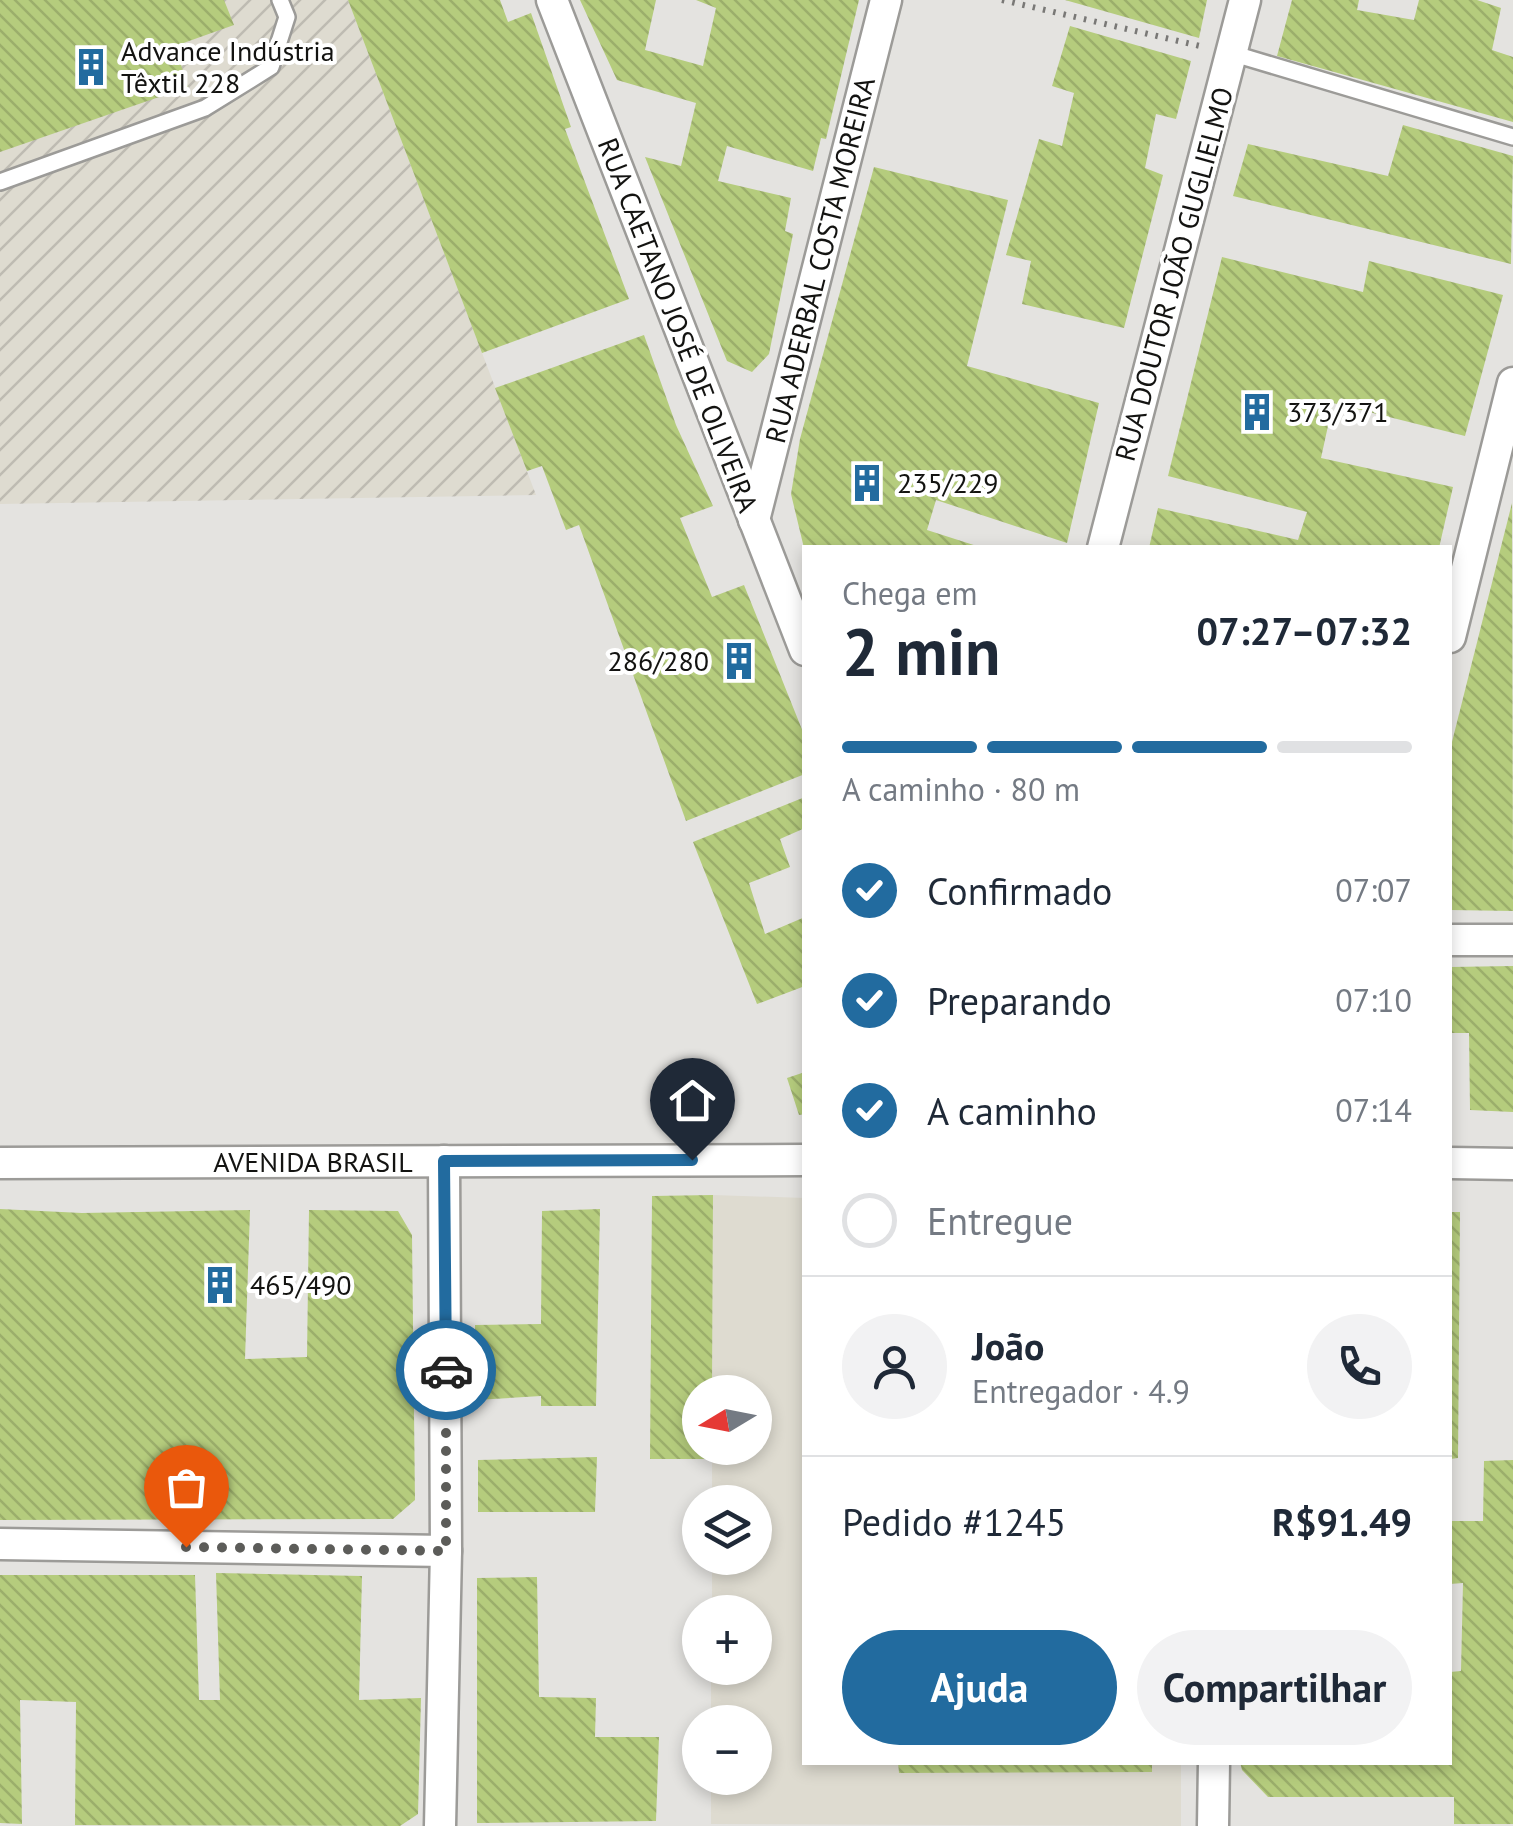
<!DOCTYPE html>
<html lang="pt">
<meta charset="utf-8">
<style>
:root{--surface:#fff;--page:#f2f2f3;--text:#1f2937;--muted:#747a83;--line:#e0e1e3;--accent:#226b9f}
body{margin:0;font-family:"PT Sans",sans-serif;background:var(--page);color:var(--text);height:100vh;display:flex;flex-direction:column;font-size:38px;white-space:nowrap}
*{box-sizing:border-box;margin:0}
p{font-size:32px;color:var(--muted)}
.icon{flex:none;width:55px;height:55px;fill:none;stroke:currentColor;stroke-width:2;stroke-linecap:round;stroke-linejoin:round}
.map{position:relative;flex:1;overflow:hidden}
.sheet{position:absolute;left:802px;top:545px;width:650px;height:1220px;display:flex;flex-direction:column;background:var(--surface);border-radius:0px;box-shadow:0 5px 15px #0003}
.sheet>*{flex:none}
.needle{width:65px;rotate:260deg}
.buttons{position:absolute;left:682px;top:1375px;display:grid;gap:20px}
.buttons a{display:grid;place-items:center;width:90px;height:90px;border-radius:50%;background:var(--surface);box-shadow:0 5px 15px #0003;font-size:50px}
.pin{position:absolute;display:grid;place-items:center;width:85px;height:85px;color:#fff;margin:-102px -42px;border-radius:50% 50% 50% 0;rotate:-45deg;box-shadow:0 0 10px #0007}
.pin .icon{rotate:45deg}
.courier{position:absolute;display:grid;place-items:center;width:100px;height:100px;margin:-50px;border:8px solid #226b9f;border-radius:50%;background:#fff;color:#222;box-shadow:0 2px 12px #0007}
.overview em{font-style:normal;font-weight:700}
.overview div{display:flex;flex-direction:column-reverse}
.overview{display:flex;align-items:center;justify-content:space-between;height:170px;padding:0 40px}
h1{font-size:65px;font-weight:700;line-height:75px}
.bar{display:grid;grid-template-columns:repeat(4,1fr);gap:15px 10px;align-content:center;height:120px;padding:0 40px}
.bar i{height:12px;border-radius:8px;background:var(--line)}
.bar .selected{background:var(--accent)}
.bar p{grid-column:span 4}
.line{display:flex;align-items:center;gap:25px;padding:0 40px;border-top:2px solid var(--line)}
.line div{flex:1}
.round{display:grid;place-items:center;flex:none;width:105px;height:105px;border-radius:52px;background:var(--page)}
ol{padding:0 40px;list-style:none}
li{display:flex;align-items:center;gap:30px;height:110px}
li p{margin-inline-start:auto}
li .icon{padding:10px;border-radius:50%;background:var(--accent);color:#fff;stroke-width:4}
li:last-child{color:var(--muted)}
li i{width:55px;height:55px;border:5px solid var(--line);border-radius:50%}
.cta{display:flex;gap:20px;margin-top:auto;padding:20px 40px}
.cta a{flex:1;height:115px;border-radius:60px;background:var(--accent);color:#fff;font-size:40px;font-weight:700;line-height:115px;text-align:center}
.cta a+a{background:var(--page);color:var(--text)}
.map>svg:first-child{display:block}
.built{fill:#dedbd0}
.industrial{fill:url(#industrial-furrows)}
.building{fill:url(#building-back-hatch)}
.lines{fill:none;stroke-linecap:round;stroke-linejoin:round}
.lane-casing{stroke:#9c9b98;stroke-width:20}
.street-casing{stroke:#9c9b98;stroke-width:35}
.path{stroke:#797876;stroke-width:6;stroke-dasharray:2.5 8;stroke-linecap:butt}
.lane{stroke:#fff;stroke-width:15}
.street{stroke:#fff;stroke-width:30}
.done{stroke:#5c5c59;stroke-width:10;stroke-dasharray:0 18}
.route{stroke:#226b9f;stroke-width:12}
.labels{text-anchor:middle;stroke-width:8;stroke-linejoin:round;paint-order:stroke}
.poi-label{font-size:28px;fill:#131311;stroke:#fff;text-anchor:start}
.street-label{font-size:28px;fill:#131311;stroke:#fff}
</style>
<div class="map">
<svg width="1513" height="1826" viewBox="0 0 1513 1826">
<defs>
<pattern id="industrial-furrows" width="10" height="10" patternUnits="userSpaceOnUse" patternTransform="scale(2.5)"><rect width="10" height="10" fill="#dedbd0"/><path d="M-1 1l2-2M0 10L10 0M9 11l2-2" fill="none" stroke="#bebbb2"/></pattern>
<pattern id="building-back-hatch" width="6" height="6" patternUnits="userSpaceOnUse" patternTransform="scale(2.5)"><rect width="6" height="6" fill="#b5cc7d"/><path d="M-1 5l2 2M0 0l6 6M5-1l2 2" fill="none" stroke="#9bae6b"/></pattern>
</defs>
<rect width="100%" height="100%" fill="#e4e3e0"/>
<path class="built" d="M 713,1195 L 805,1198 L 805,1762 L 1181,1763 L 1181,1826 L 711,1824 L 711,1778 L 755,1778 L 755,1722 L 711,1722 L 711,1668 L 755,1668 L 755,1612 L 712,1612 L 712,1558 L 755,1558 L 755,1502 L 712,1502 L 712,1448 L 755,1448 L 755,1392 L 712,1392 Z"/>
<path class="industrial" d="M 0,0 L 348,0 L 536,495 L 0,504 Z"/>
<g class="building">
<path d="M 0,0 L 224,0 L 234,25 L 175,46 L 188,87 L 0,152 Z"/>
<path d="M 348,0 L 500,0 L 508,22 L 531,13 L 571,127 L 565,129 L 629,299 L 482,353 Z"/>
<path d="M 580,0 L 656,0 L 645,50 L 703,66 L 716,8 L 696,0 L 859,0 L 826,139 L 821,138 L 813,171 L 727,146 L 718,181 L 791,198 L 785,231 L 793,234 L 769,354 L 752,372 L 727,361 L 645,157 L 681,166 L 696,103 L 617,80 Z"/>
<path d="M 1065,0 L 1207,0 L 1199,38 Z"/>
<path d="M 1292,0 L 1359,0 L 1357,10 L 1414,20 L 1419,0 L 1477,0 L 1501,8 L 1492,50 L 1513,57 L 1513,122 L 1277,56 Z"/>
<path d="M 1070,26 L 1191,61 L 1176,119 L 1156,114 L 1145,168 L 1163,175 L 1124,328 L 1022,304 L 1031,261 L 1006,255 L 1039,139 L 1062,146 L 1074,93 L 1052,86 Z"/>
<path d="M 1403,125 L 1513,156 L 1511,264 L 1233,196 L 1248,144 L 1388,176 Z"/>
<path d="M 874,167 L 1008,200 L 967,366 L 1099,403 L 1067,543 L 936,500 L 927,530 L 983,548 L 804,548 L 791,494 L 800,439 Z"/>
<path d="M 1222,257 L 1363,292 L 1369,261 L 1503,295 L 1465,436 L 1333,403 L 1321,458 L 1453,487 L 1439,548 L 1149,548 L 1158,508 L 1298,540 L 1307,512 L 1168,476 Z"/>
<path d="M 644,335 L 676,425 L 713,506 L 680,518 L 712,597 L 744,585 L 805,737 L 805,774 L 686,821 L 579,525 L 566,530 L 542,466 L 527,471 L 495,388 Z"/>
<path d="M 1512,503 L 1513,911 L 1450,910 L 1450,750 Z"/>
<path d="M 805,797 L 805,828 L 780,839 L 790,867 L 749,883 L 765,934 L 805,917 L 805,986 L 757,1004 L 693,842 Z"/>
<path d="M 1513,966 L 1513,1112 L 1470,1110 L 1469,1033 L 1450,1033 L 1450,967 Z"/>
<path d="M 805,1072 L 805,1114 L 799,1115 L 787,1078 Z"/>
<path d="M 713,1195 L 712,1392 L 700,1392 L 700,1448 L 712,1448 L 712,1459 L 650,1459 L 652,1196 Z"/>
<path d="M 0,1209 L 82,1213 L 250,1210 L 245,1359 L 307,1357 L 309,1210 L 398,1211 L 412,1235 L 415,1500 L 393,1519 L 0,1520 Z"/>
<path d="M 600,1209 L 596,1406 L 541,1406 L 541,1396 L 476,1400 L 475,1325 L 541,1324 L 542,1211 Z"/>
<path d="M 1450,1212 L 1460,1212 L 1458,1458 L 1450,1459 Z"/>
<path d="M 597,1457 L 595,1512 L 478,1512 L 478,1460 Z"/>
<path d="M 1513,1460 L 1513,1824 L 1454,1824 L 1454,1797 L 1268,1797 L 1242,1770 L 1240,1762 L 1450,1762 L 1450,1672 L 1461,1671 L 1463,1583 L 1450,1584 L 1450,1521 L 1483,1521 L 1484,1461 Z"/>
<path d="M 216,1573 L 362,1576 L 359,1700 L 421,1698 L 418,1814 L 400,1826 L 75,1825 L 76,1702 L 20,1700 L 22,1824 L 0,1823 L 0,1575 L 195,1575 L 199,1700 L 220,1700 Z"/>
<path d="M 537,1577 L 539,1697 L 596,1698 L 595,1737 L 659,1737 L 656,1821 L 477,1823 L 477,1578 Z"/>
<path d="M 898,1762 L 1152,1762 L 1152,1772 L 899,1773 Z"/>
</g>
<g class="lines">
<g class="lane-casing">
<g id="lane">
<path d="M 1231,53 L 1513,137"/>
<path d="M 0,182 L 205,108 L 271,67 L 287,17 L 280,0"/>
</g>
</g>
<g class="street-casing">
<g id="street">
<path d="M 552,0 L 805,650"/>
<path d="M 754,520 L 886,0"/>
<path d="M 1103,548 L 1245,0"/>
<path d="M 1450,637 L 1513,383"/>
<path d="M 1450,940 L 1513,940"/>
<path d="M 0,1163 L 805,1160"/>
<path d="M 1450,1163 L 1513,1164"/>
<path d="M 0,1544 L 446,1551"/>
<path d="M 440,1826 L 446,1551 L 444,1161"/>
<path d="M 1213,1826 L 1214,1762"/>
</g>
</g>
<path class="path" d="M 1002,0 L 1200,46"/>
<use href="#lane" class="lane"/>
<use href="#street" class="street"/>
</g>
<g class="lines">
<path class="done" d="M 186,1547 L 446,1551 L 446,1370"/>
<path class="route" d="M 446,1370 L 444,1161 L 692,1160"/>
</g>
<defs>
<g id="building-bare" transform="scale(3)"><path d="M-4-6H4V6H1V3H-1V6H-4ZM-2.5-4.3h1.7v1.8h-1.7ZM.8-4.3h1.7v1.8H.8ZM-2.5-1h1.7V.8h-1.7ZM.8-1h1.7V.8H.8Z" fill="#226b9f" stroke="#fff" stroke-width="2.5" paint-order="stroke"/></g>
</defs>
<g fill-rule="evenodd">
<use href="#building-bare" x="91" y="67"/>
<use href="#building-bare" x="1257" y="412"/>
<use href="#building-bare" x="867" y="483"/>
<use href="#building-bare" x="739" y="661"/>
<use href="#building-bare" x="220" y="1285"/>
</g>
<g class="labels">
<g class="poi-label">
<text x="121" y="61">Advance Indústria<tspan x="121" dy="32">Têxtil 228</tspan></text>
<text x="1287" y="422">373/371</text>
<text x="897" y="493">235/229</text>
<text x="709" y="671" text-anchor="end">286/280</text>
<text x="250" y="1295">465/490</text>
</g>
<g class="street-label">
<text transform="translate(820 260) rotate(-76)" y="10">RUA ADERBAL COSTA MOREIRA</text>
<text transform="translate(1174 274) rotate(-75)" y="10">RUA DOUTOR JOÃO GUGLIELMO</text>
<text transform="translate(678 325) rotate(69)" y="10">RUA CAETANO JOSÉ DE OLIVEIRA</text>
<text x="313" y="1172">AVENIDA BRASIL</text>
</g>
</g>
</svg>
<div class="buttons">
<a><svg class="needle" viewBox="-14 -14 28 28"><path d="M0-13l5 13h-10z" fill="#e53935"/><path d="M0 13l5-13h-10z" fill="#747a83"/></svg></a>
<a><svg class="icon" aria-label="layers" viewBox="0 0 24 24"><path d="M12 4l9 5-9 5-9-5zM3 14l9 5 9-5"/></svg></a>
<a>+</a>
<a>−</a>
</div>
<div class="pin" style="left:186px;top:1547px;background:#ea580c"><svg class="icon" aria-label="bag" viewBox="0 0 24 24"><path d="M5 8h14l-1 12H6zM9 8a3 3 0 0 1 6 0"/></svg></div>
<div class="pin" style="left:692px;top:1160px;background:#1f2937"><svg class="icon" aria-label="home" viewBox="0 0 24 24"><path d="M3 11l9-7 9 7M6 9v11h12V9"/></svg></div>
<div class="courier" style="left:446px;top:1370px"><svg class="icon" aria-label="car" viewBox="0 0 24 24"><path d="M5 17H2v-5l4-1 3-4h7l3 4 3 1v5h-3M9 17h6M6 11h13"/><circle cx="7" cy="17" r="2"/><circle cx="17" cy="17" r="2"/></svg></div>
<section class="sheet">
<div class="overview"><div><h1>2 min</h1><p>Chega em</p></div><em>07:27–07:32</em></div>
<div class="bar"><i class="selected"></i><i class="selected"></i><i class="selected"></i><i></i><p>A caminho · 80 m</p></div>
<ol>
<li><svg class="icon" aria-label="check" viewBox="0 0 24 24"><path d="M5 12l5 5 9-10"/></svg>Confirmado<p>07:07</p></li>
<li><svg class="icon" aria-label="check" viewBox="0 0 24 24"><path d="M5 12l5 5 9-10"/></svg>Preparando<p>07:10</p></li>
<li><svg class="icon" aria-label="check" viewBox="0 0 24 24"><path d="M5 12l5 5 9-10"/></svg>A caminho<p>07:14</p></li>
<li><i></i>Entregue</li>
</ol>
<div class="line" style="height:180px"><a class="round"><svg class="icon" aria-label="person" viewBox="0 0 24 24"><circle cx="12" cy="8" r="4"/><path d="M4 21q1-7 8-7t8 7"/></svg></a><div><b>João</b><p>Entregador · 4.9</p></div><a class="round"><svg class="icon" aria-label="phone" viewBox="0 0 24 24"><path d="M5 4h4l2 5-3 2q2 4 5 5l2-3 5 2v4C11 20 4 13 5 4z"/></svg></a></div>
<div class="line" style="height:130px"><div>Pedido #1245</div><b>R$91.49</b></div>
<div class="cta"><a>Ajuda</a><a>Compartilhar</a></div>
</section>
</div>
